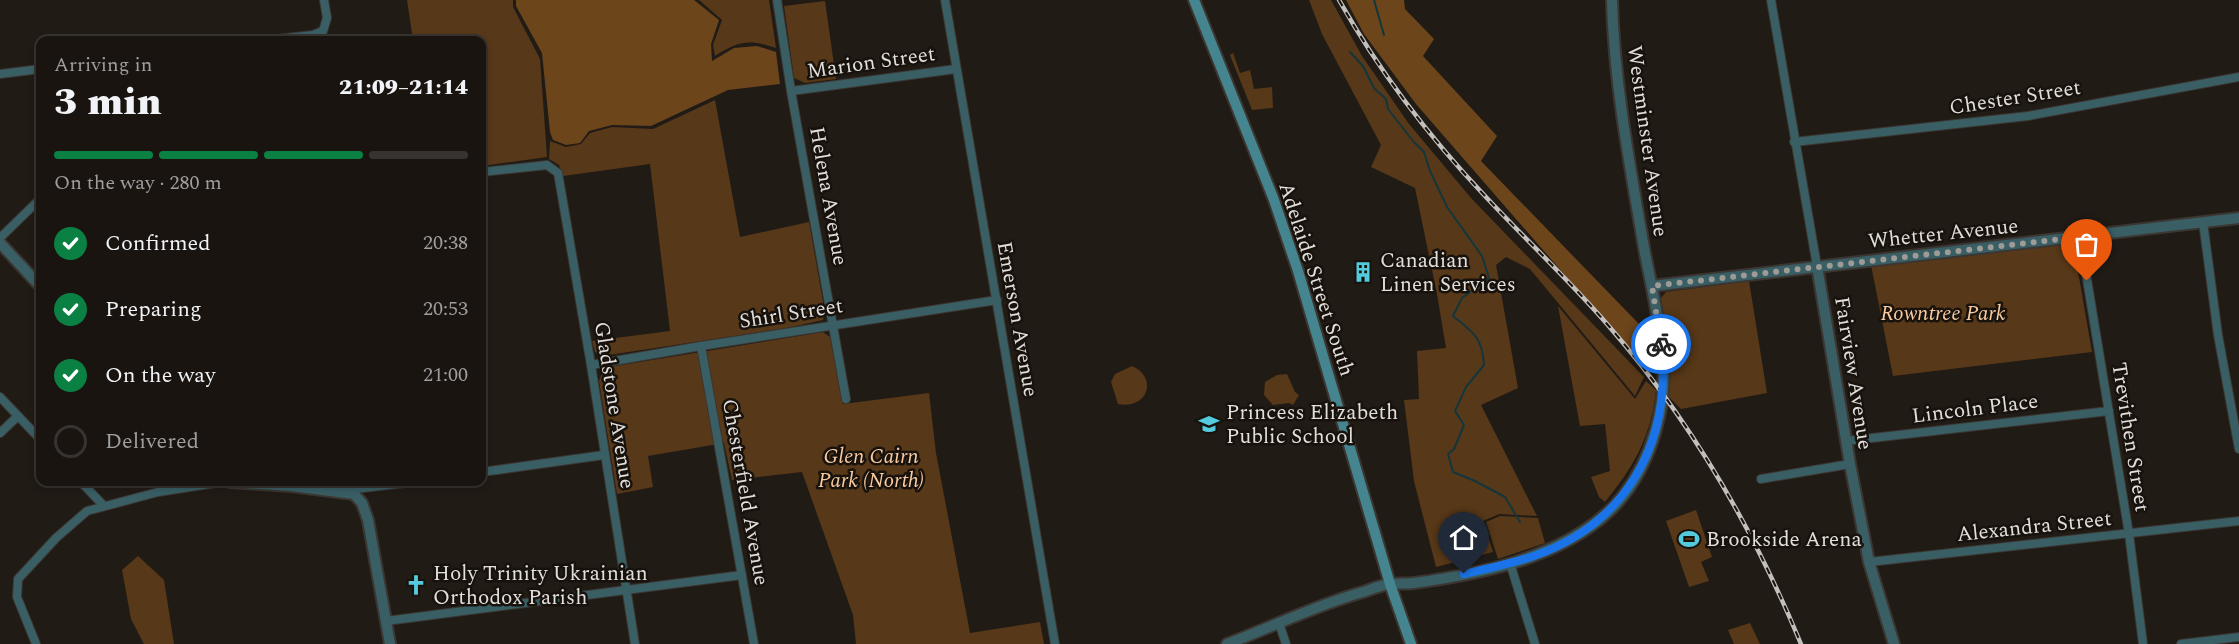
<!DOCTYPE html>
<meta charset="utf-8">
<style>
:root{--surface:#191410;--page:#26211e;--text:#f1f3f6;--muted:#9f9e9f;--line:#373330;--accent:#0b8043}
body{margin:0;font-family:Spectral,serif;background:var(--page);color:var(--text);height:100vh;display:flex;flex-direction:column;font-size:22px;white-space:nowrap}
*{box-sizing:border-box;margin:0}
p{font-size:20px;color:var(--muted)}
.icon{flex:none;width:33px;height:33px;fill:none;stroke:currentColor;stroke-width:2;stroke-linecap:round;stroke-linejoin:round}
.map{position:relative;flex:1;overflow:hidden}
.sheet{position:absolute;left:36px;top:36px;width:450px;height:450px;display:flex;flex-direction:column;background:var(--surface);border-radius:12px;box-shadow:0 3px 9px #0003,0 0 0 2px var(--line)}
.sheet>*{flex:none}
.pin{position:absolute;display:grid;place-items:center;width:51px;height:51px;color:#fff;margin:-62px -26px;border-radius:50% 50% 50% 0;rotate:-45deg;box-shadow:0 0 6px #0007}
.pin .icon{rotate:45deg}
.courier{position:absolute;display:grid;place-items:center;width:60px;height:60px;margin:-30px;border:4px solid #1a73e8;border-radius:50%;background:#fff;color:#222;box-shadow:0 2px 8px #0007}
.overview em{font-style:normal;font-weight:800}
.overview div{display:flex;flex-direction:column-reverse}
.overview{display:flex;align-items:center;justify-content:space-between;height:102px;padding:0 18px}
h1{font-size:39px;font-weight:800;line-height:45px}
.bar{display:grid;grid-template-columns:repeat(4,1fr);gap:9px 6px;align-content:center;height:72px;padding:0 18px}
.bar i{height:8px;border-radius:4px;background:var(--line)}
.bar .current{background:var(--accent)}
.bar p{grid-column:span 4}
ol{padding:0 18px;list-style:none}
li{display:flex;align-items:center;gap:18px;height:66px}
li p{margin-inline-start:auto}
li .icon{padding:6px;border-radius:50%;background:var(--accent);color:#fff;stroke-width:4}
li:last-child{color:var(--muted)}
li i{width:33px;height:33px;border:3px solid var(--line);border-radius:50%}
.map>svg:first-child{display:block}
.green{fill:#573818}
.forest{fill:#6d451b}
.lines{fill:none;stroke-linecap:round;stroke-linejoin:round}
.stream{stroke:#14363b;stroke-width:2}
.minor-casing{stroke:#3c3632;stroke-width:10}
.tertiary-casing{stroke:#3c3632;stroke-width:14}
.secondary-casing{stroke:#3c3632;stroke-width:14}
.minor{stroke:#395f65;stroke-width:8}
.tertiary{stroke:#395f65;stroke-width:10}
.secondary{stroke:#45858f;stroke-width:10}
.rail-casing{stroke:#c3bfbc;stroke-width:4.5}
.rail{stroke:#18120d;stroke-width:2;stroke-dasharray:7;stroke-linecap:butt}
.done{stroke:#9e9a96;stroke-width:6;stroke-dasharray:0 10.8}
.route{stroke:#1a73e8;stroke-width:8}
.labels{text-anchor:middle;stroke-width:5;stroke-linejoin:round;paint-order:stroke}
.street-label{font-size:21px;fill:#e2dedb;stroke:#18120d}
.poi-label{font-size:21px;fill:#e2dedb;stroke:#18120d;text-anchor:start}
.park-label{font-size:21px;font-style:italic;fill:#facba0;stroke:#18120d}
</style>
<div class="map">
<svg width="2239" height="644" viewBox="0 0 2239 644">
<rect width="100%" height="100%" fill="#211b16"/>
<g class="green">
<path d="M 407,0 L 513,0 L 513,7 L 540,59 L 547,157 L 482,166 L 482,40 L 413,40 Z"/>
<path d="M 699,0 L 769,0 L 776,48 C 750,39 738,41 715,56 L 713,45 L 722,20 Z"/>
<path d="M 1309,0 L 1331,0 L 1362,56 L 1409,124 L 1471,198 L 1644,377 L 1635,396 L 1530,269 L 1506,257 L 1496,265 L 1518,388 L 1481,405 L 1537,516 L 1499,514 L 1483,521 L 1493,552 L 1436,567 L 1414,481 L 1404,400 L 1419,399 L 1417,351 L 1446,348 L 1437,294 L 1415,188 L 1371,167 L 1381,145 L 1322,34 Z"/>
<path d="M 825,1 L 836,79 L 805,83 L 794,78 L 784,6 Z"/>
<path d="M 1233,53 L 1240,73 L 1250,70 L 1254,89 L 1272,87 L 1273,108 L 1252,110 L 1230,55 Z"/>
<path d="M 715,100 L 740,237 L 809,222 L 825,313 L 823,320 L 787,328 L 602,356 L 595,352 L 592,341 L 670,331 L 650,164 L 563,176 L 559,165 L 549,159 L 550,141 L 566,147 L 581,144 L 590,133 L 612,127 L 653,129 Z"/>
<path d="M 2069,244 L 2074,248 L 2092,352 L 1893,376 L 1871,265 Z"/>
<path d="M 1749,281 L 1767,393 L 1681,409 L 1669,397 L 1669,364 L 1661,298 L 1666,292 Z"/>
<path d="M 1558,306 L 1635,399 L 1646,381 L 1656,390 C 1651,437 1634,466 1605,502 L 1599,497 L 1591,477 L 1610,471 L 1605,424 L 1580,426 Z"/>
<path d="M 823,332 L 830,337 L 843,404 L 929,393 L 936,453 L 970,633 L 1040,622 L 1044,644 L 856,644 L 853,615 L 802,472 L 732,480 L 724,443 L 648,456 L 653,487 L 617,494 L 599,381 L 602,373 L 609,367 Z"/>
<path d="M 1132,366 C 1159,378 1147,410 1118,404 L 1111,382 L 1115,374 Z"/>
<path d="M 1287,374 L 1295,392 L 1299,395 L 1293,405 L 1289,403 L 1273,405 L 1264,395 L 1265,382 L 1277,375 Z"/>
<path d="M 1696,510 L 1712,557 L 1701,562 L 1709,581 L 1689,587 L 1666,521 Z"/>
<path d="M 1500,516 L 1538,518 L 1545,543 L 1498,559 L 1486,522 Z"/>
<path d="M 138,556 L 164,580 L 174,644 L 144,644 L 131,619 L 122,570 Z"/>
<path d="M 1750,623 L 1760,644 L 1734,644 L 1728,630 Z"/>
</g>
<g class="forest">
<path d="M 516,0 L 694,0 L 719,20 L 711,44 L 712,61 L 734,48 L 757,46 L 776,52 L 780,84 L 728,90 L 651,126 L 612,125 L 589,131 L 580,143 L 566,145 L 553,140 L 550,132 L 542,53 L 516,6 Z"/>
<path d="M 1346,0 L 1404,0 L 1405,9 L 1434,39 L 1423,56 L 1497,136 L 1481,161 L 1639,324 L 1644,366 L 1416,104 L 1364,34 Z"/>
</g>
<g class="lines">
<g class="stream">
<path d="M 1374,0 L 1384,35"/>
<path d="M 1350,52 L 1363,66 L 1374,88 L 1386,99 L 1388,109 L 1413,141 L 1424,152 L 1430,171 L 1447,207 L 1482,256 L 1489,278 L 1462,298 L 1453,316 C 1474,333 1482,337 1484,365 L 1466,387 L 1455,411 L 1464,425 L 1454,449 L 1448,454 L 1453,472 L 1475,481 L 1505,497 L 1520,522"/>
</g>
<g class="minor-casing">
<g id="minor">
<path d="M 777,0 L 791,91 L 846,399"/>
<path d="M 945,0 L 1055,644"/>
<path d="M 1771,0 L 1817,266"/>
<path d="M 269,40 L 313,35 L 323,31 L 327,18 L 324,0"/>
<path d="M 0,74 L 40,69"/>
<path d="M 791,91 L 956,69"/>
<path d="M 1794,142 L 2028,116 L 2239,77"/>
<path d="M 482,172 L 547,165 L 558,173 L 591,365 L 635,644"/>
<path d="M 2203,222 L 2218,335 L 2239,449"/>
<path d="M 2080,237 L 2129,534 L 2143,644"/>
<path d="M 0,238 L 40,199"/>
<path d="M 701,346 L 754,644"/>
<path d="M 591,365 L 701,346 L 997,300"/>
<path d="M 0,397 L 40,439"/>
<path d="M 0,433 L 18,416"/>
<path d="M 1846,441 L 2109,411"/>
<path d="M 482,472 L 604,455"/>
<path d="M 1761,479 L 1850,464"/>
<path d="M 81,482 L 104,506"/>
<path d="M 346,490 L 413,482"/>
<path d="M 1869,562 L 2239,521"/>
<path d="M 1510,563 L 1535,644"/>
<path d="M 386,621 L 742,575"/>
<path d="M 1279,623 L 1286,644"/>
<path d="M 36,644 L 17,597 L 18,579 L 56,538 L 87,511 L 158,492 L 222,482"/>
<path d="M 2181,644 L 2239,637"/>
</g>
</g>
<g class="tertiary-casing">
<g id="tertiary">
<path d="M 0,243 L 40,286"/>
<path d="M 1817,266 L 1850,464 L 1869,562 L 1894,644"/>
<path d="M 1652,286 L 2239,218"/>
<path d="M 230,482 L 291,486 L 354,494 L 362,503 L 368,520 L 390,644"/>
<path d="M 1227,644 C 1272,627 1316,605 1363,592 C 1372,589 1381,585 1390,584 C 1398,583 1406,584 1414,583 C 1451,578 1499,569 1533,556 C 1566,544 1601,524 1623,496 C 1652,459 1667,406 1663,359 C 1660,321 1651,285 1644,248 C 1630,166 1614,83 1612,0"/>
</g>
</g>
<g class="secondary-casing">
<path id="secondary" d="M 1194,0 L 1274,200 L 1298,271 L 1390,584 L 1411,644"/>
</g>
<use href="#minor" class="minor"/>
<use href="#tertiary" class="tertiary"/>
<use href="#secondary" class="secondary"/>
<g class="rail-casing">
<path id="rail" d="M 1339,0 C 1379,71 1429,137 1485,196 C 1525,239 1568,279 1607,324 C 1690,419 1753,528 1801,644"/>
</g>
<use href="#rail" class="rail"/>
</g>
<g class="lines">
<path class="done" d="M 1661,344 L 1652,286 L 2080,237 L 2087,281"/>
<path class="route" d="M 1464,574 C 1486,569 1509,564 1531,557 C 1626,525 1673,442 1661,344"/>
</g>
<defs>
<g id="building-bare" transform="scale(1.62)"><path d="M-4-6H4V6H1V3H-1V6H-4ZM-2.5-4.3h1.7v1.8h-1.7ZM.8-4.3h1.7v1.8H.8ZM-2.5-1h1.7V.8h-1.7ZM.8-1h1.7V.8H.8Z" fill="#54cadd" stroke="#18120d" stroke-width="2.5" paint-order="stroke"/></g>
<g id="school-bare" transform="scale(1.62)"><path d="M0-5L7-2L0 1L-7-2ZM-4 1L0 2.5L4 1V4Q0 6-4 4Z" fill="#54cadd" stroke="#18120d" stroke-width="2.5" paint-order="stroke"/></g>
<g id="stadium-bare" transform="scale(1.62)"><path d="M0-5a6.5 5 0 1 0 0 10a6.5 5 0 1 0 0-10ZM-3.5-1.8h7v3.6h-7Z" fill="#54cadd" stroke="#18120d" stroke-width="2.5" paint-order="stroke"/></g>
<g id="church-bare" transform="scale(1.62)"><path d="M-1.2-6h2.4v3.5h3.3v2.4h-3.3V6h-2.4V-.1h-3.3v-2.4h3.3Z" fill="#54cadd" stroke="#18120d" stroke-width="2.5" paint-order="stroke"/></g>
</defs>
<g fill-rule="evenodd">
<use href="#building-bare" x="1363" y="272"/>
<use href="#school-bare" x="1209" y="424"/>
<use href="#stadium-bare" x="1689" y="539"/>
<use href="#church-bare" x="416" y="585"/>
</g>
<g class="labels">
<g class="street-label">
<text transform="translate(871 62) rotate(-8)" y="7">Marion Street</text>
<text transform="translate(2015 97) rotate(-9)" y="7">Chester Street</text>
<text transform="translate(1648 141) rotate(82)" y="7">Westminster Avenue</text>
<text transform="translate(829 196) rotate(80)" y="7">Helena Avenue</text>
<text transform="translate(1943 233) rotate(-6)" y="7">Whetter Avenue</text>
<text transform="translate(1317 279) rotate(72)" y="7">Adelaide Street South</text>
<text transform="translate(791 313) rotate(-9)" y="7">Shirl Street</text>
<text transform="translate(1018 319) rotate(80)" y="7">Emerson Avenue</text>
<text transform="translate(1854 373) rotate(81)" y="7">Fairview Avenue</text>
<text transform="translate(615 405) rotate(81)" y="7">Gladstone Avenue</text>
<text transform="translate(1975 408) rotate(-7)" y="7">Lincoln Place</text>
<text transform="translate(2131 437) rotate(81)" y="7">Trevithen Street</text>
<text transform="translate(746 492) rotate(80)" y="7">Chesterfield Avenue</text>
<text transform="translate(2034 526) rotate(-6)" y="7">Alexandra Street</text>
</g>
<g class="poi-label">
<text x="1380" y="267">Canadian<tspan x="1380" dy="24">Linen Services</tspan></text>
<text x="1226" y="419">Princess Elizabeth<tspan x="1226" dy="24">Public School</tspan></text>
<text x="1706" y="546">Brookside Arena</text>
<text x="433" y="580">Holy Trinity Ukrainian<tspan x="433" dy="24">Orthodox Parish</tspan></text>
</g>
<g class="park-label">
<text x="1943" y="320">Rowntree Park</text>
<text x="871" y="463">Glen Cairn<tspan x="871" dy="24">Park (North)</tspan></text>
</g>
</g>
</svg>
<div class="pin" style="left:2087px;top:281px;background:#ea580c"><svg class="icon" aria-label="bag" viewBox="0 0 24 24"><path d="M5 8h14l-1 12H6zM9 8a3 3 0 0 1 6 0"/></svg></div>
<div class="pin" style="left:1464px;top:574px;background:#1f2937"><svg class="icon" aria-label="home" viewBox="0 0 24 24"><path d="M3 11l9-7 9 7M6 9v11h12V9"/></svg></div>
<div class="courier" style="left:1661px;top:344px"><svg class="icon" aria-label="bike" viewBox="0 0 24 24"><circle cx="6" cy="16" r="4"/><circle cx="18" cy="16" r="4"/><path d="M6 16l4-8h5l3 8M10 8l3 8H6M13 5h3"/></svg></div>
<section class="sheet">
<div class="overview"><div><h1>3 min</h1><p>Arriving in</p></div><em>21:09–21:14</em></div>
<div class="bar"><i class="current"></i><i class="current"></i><i class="current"></i><i></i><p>On the way · 280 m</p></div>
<ol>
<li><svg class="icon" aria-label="check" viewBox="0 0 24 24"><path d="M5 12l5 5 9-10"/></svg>Confirmed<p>20:38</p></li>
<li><svg class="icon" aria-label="check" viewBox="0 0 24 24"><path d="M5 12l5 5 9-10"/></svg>Preparing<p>20:53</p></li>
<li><svg class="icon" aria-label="check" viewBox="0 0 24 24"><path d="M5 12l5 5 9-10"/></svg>On the way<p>21:00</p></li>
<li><i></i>Delivered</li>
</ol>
</section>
</div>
